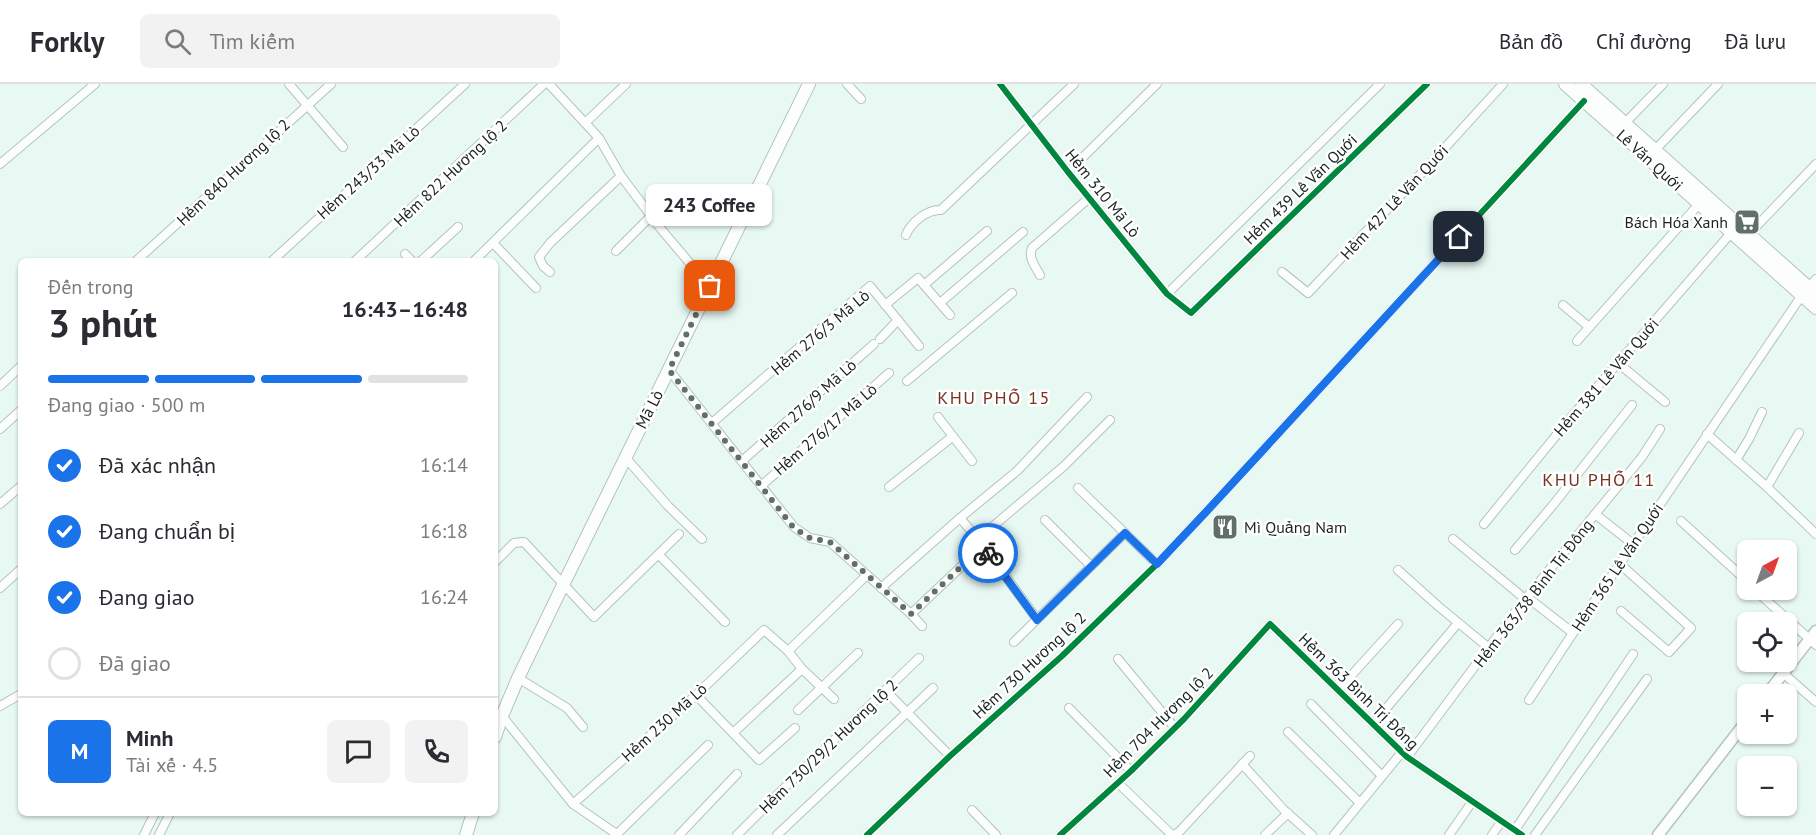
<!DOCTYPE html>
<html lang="vi">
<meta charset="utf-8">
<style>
:root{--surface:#fff;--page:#f2f2f3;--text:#2b2b33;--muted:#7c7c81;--line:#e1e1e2;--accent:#1a73e8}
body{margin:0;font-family:"PT Sans",sans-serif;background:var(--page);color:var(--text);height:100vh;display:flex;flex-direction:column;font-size:22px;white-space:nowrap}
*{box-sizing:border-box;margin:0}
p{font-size:20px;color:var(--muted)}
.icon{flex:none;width:33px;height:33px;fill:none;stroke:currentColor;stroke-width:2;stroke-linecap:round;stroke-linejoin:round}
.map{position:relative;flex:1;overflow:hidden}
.details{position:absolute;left:18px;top:174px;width:480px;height:558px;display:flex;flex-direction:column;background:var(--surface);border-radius:9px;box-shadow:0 2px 4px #0004}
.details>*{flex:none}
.needle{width:39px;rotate:41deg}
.tools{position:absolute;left:1737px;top:456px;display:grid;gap:12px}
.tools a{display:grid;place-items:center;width:60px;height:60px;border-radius:9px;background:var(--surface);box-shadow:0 2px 4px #0004;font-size:30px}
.pin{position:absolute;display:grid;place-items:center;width:51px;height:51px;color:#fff;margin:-26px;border-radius:12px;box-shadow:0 3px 9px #0006}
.courier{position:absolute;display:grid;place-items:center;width:60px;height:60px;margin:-30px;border:4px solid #1a73e8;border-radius:50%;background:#fff;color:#222;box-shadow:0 2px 8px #0007}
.bubble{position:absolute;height:42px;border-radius:9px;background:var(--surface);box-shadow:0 2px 4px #0004;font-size:20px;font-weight:600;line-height:42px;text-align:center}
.overview em{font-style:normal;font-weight:600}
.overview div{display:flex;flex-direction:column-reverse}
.overview{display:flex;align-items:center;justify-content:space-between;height:102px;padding:0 30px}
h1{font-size:39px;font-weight:600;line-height:45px}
.bar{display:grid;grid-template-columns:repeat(4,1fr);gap:9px 6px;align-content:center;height:72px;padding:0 30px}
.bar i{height:8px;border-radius:4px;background:var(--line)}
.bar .current{background:var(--accent)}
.bar p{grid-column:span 4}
.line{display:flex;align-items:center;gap:15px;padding:0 30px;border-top:2px solid var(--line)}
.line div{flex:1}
.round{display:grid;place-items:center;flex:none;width:63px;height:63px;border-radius:9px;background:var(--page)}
ol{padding:0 30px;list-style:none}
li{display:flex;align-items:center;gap:18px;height:66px}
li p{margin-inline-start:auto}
li .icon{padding:6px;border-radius:50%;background:var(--accent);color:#fff;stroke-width:4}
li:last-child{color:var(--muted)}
li i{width:33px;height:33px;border:3px solid var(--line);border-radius:50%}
header{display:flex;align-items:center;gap:36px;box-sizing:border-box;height:84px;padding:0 30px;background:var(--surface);border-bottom:2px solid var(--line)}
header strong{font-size:28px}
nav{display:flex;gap:33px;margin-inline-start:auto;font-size:21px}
.search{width:420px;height:54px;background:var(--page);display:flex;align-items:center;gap:15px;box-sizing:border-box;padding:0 21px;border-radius:9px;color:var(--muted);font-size:22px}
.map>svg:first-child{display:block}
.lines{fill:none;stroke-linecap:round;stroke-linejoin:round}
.minor-casing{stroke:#b5c2be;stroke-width:10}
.tertiary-casing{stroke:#b5c2be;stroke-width:13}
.secondary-casing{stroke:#b5c2be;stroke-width:14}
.minor{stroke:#fcfefd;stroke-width:8}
.tertiary{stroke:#fcfefd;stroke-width:10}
.secondary{stroke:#fcfefd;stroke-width:12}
.cycleway-casing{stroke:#fff;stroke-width:10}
.cycleway{stroke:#00873e;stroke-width:6}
.done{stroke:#616f6b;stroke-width:6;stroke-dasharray:0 10.8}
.route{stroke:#1a73e8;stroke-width:8}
.labels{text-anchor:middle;stroke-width:5;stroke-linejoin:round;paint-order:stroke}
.street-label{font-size:16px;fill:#192421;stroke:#fff}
.poi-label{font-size:16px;fill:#192421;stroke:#fff;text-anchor:end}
.neighbourhood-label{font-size:18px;letter-spacing:1.5px;fill:#793425;stroke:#fff}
</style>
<header>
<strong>Forkly</strong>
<div class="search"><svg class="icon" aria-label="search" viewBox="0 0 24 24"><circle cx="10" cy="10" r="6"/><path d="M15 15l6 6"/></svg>Tìm kiếm</div>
<nav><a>Bản đồ</a><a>Chỉ đường</a><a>Đã lưu</a></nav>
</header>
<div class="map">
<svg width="1816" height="751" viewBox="0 0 1816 751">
<rect width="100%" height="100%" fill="#e8f9f4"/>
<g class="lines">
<g class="minor-casing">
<g id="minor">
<path d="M 289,0 L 343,63"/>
<path d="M 549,0 L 599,54 L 621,92 L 661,145 L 710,203"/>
<path d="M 847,0 L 861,15"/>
<path d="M 1000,0 L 1068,88 L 1167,210 L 1191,229 L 1427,0"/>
<path d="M 585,39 L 626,0"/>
<path d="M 1624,40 L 1663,0"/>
<path d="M 1655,66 L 1718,0"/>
<path d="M 0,80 L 95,0"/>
<path d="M 1068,88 L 1157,0"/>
<path d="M 1749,150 L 1816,80"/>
<path d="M 906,151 C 911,138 928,125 941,126 L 1074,0"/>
<path d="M 493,159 L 536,204"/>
<path d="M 616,167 L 651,132"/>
<path d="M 405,170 L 412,177"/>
<path d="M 136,177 L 331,0"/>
<path d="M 272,177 L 465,0"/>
<path d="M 355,177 L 544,0"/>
<path d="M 421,177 L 458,143"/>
<path d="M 474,177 L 599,54"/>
<path d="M 550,188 L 543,182 L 539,173 L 550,159 L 621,92"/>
<path d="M 1282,188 L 1308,209 L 1432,78 L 1503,0"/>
<path d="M 1040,191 C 1035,182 1028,174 1032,164 L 1089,114"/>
<path d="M 924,201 L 987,147"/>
<path d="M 1167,210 L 1380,0"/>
<path d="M 940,219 L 1023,148"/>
<path d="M 885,221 L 918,194 L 950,231"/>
<path d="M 1563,221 L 1589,243"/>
<path d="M 880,255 L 898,236"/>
<path d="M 1577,257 L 1699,120"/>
<path d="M 1618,279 L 1665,318"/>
<path d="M 669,286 L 794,443 L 810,454 L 830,458 L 911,530 L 922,542"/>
<path d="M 907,297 L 1012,209"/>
<path d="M 0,302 L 21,282"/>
<path d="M 938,333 L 972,377"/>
<path d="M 712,339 L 870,202 L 919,262"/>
<path d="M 0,345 L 21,326"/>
<path d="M 1707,350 L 1767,403 L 1816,450"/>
<path d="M 625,373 L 668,422 L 702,455"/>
<path d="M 1736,376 L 1749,355 L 1762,328"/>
<path d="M 742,377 L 874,260"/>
<path d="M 761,402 L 889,289"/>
<path d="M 889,403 L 952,353"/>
<path d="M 1767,403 L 1799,349"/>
<path d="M 1078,404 L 1157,480"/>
<path d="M 0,420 L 21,402"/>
<path d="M 1595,430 L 1633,460"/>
<path d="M 960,434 L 978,455 L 1037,535"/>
<path d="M 1045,436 L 1091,482"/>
<path d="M 1681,437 L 1748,498"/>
<path d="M 1484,440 L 1572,332 L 1731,149"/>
<path d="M 978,455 L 1064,382 L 1110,336"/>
<path d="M 1453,455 L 1525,515"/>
<path d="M 1515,466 L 1553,421 L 1632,321"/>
<path d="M 659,471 L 725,538"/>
<path d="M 495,478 L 514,459 L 524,458 L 594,533 L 679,450"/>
<path d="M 1620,480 L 1691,544 L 1669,568 L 1621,527"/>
<path d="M 1398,486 L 1438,522 L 1489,564"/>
<path d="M 0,504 L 21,485"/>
<path d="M 881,504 L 960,434 L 1017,387 L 1087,313"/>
<path d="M 1755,506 L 1816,561"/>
<path d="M 1527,513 L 1573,549"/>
<path d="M 911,530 L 983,462"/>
<path d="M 1014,558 L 1125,449"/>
<path d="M 788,567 L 867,491"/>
<path d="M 1118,575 L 1175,644"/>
<path d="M 1783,589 L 1816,618"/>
<path d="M 518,594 L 567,624 L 583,643"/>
<path d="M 885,606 L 950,672"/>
<path d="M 1338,606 L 1398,540"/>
<path d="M 696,611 L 759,676 L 795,644"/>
<path d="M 1529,616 L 1573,549 L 1802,211 L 1816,195"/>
<path d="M 1311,620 L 1382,692"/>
<path d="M 0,622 L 21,610"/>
<path d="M 1069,624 L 1131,687"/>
<path d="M 798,626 L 858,569"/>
<path d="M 502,632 L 573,720 L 696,611 L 764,546 L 788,567 L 802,585 L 834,615"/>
<path d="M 1373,640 L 1458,539"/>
<path d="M 1288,648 L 1360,719"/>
<path d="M 733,649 L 802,585"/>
<path d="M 1407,673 L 1522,519 L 1642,373 L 1660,345"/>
<path d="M 1242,680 L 1284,726 L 1312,751"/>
<path d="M 1118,699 L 1172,751"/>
<path d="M 573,720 L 618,751"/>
<path d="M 972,726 L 996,751"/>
<path d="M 1515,746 L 1633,570"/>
<path d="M 617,750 L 708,661"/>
<path d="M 144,751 L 155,729"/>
<path d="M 159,751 L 170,729"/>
<path d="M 679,751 L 737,690"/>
<path d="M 737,751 L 782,706 L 919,574"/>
<path d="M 777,751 L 933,604"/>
<path d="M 867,751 L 950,672 L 1062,572 L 1157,480 L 1206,428 L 1584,17"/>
<path d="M 1060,751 L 1131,687 L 1184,635 L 1270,540 L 1407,673 L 1522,751"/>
<path d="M 1173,751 L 1179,748 L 1250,672"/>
<path d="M 1265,751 L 1288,729"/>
<path d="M 1334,751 L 1402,668"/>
<path d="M 1449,751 L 1472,718"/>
<path d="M 1492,751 L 1501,738"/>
<path d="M 1535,751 L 1647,595"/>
</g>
</g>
<g class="tertiary-casing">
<g id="tertiary">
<path d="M 1767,610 L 1816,547"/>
<path d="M 1658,751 L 1748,635"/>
</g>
</g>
<g class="secondary-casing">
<g id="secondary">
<path d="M 1565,0 L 1816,224"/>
<path d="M 1581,0 L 1816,210"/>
<path d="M 495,653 L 502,632 L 518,594 L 563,501 L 809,0"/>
<path d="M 466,751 L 473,729"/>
</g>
</g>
<use href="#minor" class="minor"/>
<use href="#tertiary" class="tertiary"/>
<use href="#secondary" class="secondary"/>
<g class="cycleway-casing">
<g id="cycleway">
<path d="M 1000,0 L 1068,88 L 1167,210 L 1191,229 L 1427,0"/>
<path d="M 867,751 L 950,672 L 1062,572 L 1157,480 L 1206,428 L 1584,17"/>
<path d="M 1060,751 L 1131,687 L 1184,635 L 1270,540 L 1407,673 L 1522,751"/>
</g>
</g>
<use href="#cycleway" class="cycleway"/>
</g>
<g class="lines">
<path class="done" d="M 710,202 L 669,286 L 794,444 L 810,454 L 830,458 L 911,530 L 983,462 L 988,469"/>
<path class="route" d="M 988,469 L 1037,536 L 1125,449 L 1157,480 L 1206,428 L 1459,153"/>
</g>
<defs>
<g id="supermarket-square" transform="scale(1.35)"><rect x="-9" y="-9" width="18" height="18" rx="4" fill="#616f6b" stroke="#fff"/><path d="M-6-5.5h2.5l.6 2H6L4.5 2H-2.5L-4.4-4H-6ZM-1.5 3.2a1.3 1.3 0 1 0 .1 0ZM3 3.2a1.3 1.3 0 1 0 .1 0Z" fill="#fff"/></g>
<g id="restaurant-square" transform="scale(1.35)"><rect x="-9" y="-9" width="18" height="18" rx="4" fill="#616f6b" stroke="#fff"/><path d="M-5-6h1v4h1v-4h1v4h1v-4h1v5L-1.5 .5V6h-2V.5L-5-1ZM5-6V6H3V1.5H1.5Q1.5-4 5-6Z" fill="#fff"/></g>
</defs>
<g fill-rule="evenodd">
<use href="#supermarket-square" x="1747" y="138"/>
<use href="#restaurant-square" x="1225" y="443"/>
</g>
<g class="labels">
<g class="street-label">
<text transform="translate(1650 76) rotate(42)" y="6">Lê Văn Quới</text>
<text transform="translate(233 88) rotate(-43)" y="6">Hẻm 840 Hương lộ 2</text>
<text transform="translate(368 88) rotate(-42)" y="6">Hẻm 243/33 Mã Lò</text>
<text transform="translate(450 89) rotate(-43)" y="6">Hẻm 822 Hương lộ 2</text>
<text transform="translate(1300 105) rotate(-44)" y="6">Hẻm 439 Lê Văn Quới</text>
<text transform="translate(1103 109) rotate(51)" y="6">Hẻm 310 Mã Lò</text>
<text transform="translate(1394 118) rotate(-47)" y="6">Hẻm 427 Lê Văn Quới</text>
<text transform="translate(820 248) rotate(-40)" y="6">Hẻm 276/3 Mã Lò</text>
<text transform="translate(1606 293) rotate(-49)" y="6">Hẻm 381 Lê Văn Quới</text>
<text transform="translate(808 319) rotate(-42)" y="6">Hẻm 276/9 Mã Lò</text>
<text transform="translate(649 325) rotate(-63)" y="6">Mã Lò</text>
<text transform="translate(825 345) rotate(-41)" y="6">Hẻm 276/17 Mã Lò</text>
<text transform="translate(1617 483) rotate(-56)" y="6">Hẻm 365 Lê Văn Quới</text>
<text transform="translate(1533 509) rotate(-52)" y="6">Hẻm 363/38 Bình Trị Đông</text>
<text transform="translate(1029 581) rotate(-43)" y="6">Hẻm 730 Hương lộ 2</text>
<text transform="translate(1359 607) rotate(44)" y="6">Hẻm 363 Bình Trị Đông</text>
<text transform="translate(664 638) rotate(-42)" y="6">Hẻm 230 Mã Lò</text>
<text transform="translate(1158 638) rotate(-45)" y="6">Hẻm 704 Hương lộ 2</text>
<text transform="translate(828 662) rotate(-44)" y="6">Hẻm 730/29/2 Hương lộ 2</text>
</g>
<g class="poi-label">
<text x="1728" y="144">Bách Hóa Xanh</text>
<text x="1244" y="449" text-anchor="start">Mì Quảng Nam</text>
</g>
<g class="neighbourhood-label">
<text x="994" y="320">KHU PHỐ 15</text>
<text x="1599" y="402">KHU PHỐ 11</text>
</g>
</g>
</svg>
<div class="tools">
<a><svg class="needle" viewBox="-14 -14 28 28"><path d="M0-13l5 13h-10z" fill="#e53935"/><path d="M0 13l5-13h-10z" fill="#7c7c81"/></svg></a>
<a><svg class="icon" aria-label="locate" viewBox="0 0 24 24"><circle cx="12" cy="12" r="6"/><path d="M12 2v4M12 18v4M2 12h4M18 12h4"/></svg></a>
<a>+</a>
<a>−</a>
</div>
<div class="pin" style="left:710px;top:202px;background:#ea580c"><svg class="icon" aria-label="bag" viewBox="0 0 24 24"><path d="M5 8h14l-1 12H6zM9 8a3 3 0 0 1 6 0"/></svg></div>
<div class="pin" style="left:1459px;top:153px;background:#1f2937"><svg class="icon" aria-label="home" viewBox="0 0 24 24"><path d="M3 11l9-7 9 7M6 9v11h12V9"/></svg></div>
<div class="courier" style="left:988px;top:469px"><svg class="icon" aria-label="bike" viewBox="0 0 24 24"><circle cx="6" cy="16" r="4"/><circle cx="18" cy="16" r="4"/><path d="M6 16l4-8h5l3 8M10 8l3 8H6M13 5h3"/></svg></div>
<div class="bubble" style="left:646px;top:100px;width:126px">243 Coffee</div>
<section class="details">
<div class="overview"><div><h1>3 phút</h1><p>Đến trong</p></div><em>16:43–16:48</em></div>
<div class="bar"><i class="current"></i><i class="current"></i><i class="current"></i><i></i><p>Đang giao · 500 m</p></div>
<ol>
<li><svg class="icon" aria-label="check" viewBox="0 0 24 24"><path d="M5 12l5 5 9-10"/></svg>Đã xác nhận<p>16:14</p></li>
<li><svg class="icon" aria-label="check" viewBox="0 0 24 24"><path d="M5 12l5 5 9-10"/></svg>Đang chuẩn bị<p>16:18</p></li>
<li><svg class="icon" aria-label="check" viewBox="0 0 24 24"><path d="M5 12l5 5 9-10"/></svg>Đang giao<p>16:24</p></li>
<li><i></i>Đã giao</li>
</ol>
<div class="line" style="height:108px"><b class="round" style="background:var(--accent);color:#fff">M</b><div><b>Minh</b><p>Tài xế · 4.5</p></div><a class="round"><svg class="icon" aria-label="chat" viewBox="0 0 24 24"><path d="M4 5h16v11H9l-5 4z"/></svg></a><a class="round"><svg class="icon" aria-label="phone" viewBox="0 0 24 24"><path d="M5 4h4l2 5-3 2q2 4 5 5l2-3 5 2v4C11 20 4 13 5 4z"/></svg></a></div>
</section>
</div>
